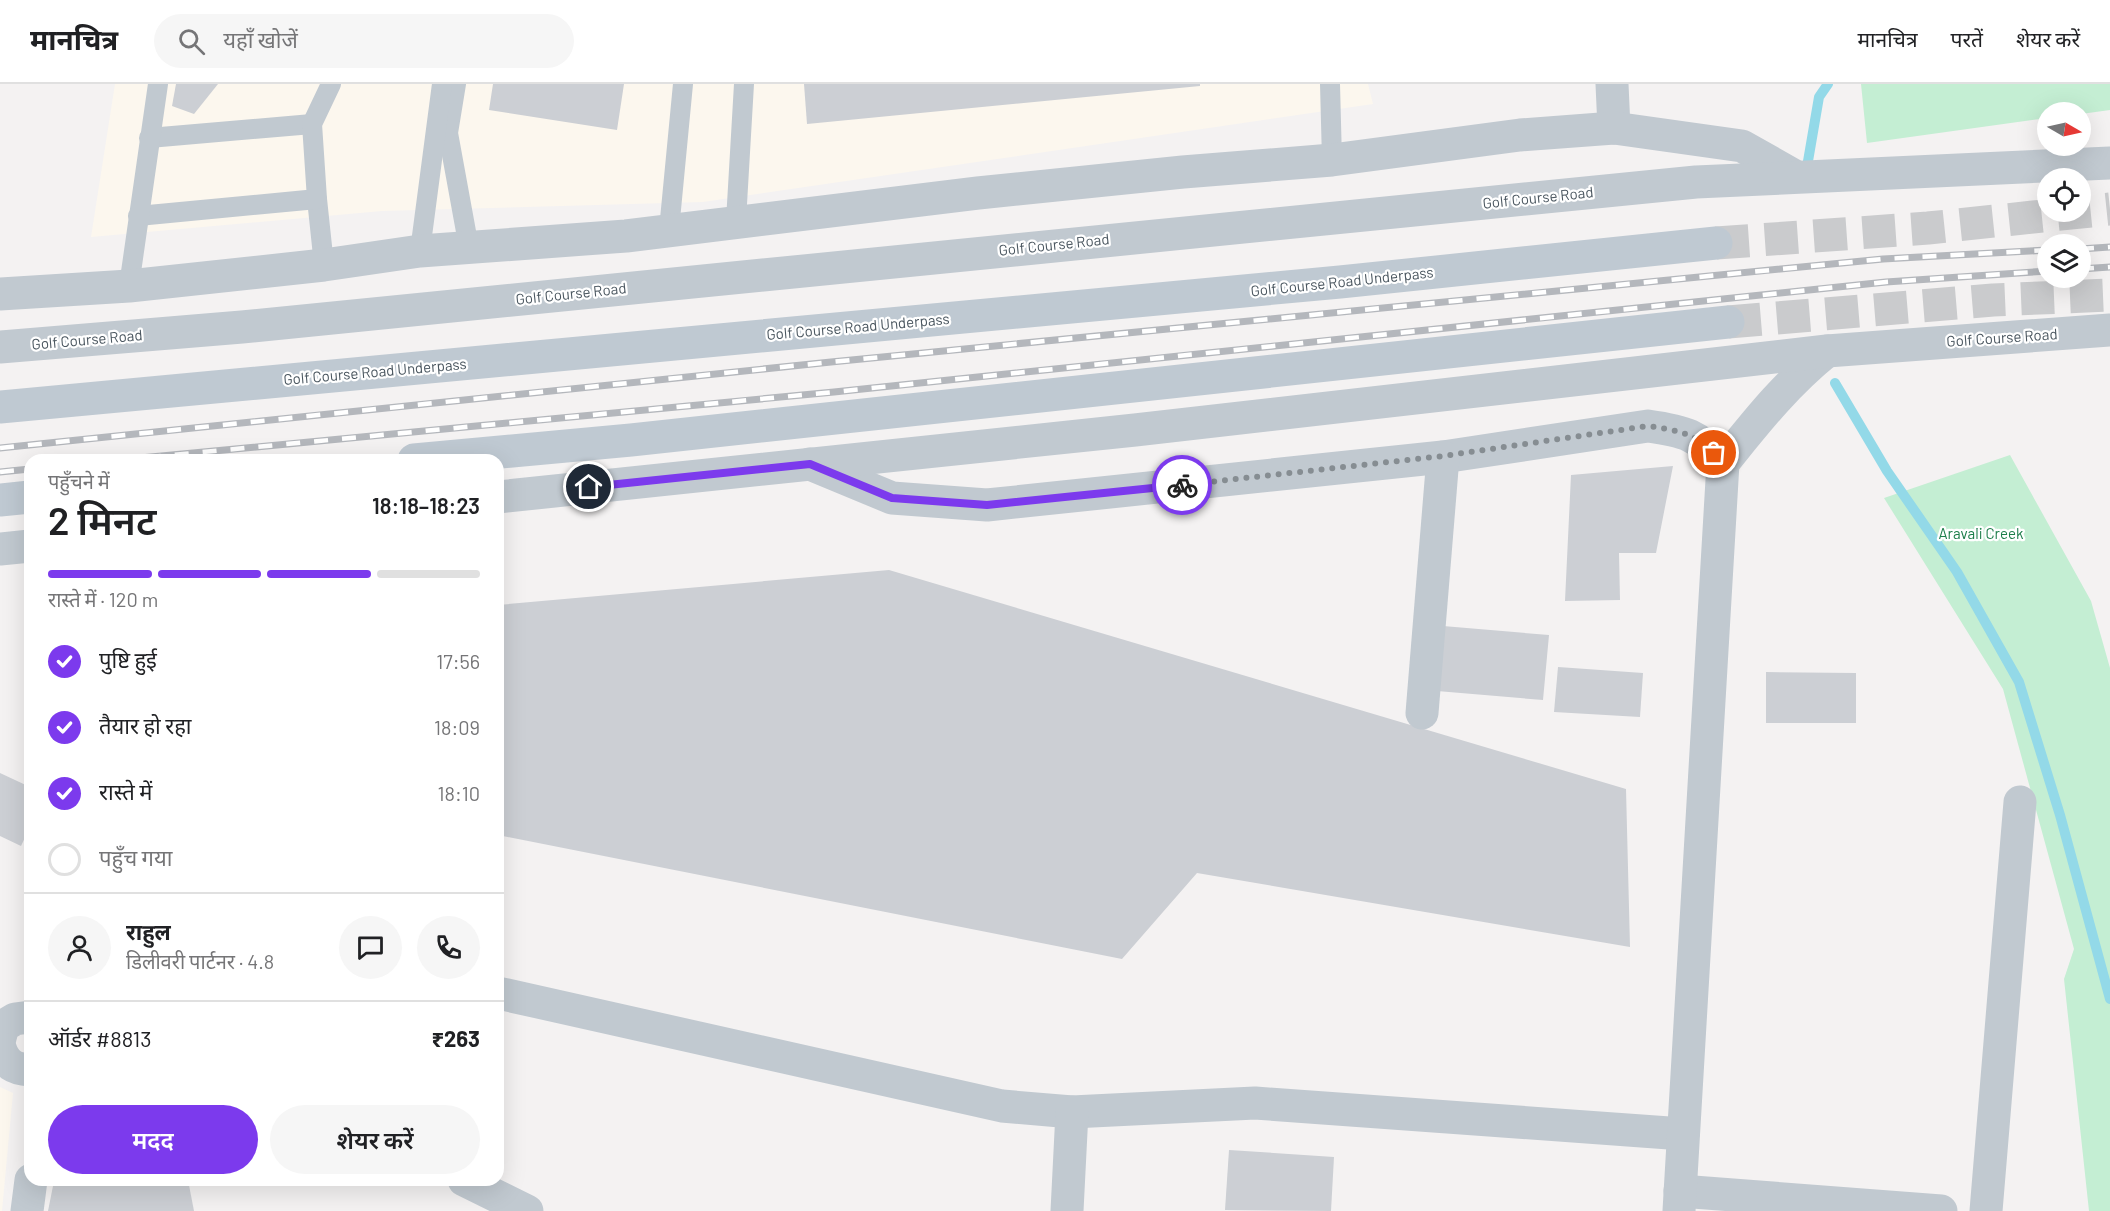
<!DOCTYPE html>
<html lang="hi">
<meta charset="utf-8">
<style>
:root{--surface:#fff;--page:#f6f6f6;--text:#202124;--muted:#757577;--line:#e0e0e0;--accent:#7c3aed}
body{margin:0;font-family:Barlow,"Noto Sans Devanagari",sans-serif;background:var(--page);color:var(--text);height:100vh;display:flex;flex-direction:column;font-size:22px;white-space:nowrap}
*{box-sizing:border-box;margin:0}
p{font-size:20px;color:var(--muted)}
.icon{flex:none;width:33px;height:33px;fill:none;stroke:currentColor;stroke-width:2;stroke-linecap:round;stroke-linejoin:round}
.map{position:relative;flex:1;overflow:hidden}
.sheet{position:absolute;left:24px;top:370px;width:480px;height:732px;display:flex;flex-direction:column;background:var(--surface);border-radius:18px;box-shadow:0 6px 24px #0002}
.sheet>*{flex:none}
.needle{width:39px;rotate:99deg}
.controls{position:absolute;left:2037px;top:18px;display:grid;gap:12px}
.controls a{display:grid;place-items:center;width:54px;height:54px;border-radius:50%;background:var(--surface);box-shadow:0 6px 24px #0002;font-size:30px}
.pin{position:absolute;display:grid;place-items:center;width:51px;height:51px;color:#fff;margin:-26px;border:3px solid #fff;border-radius:50%;box-shadow:0 2px 6px #0007}
.courier{position:absolute;display:grid;place-items:center;width:60px;height:60px;margin:-30px;border:4px solid #7c3aed;border-radius:50%;background:#fff;color:#222;box-shadow:0 2px 8px #0007}
.overview em{font-style:normal;font-weight:600}
.overview div{display:flex;flex-direction:column-reverse}
.overview{display:flex;align-items:center;justify-content:space-between;height:102px;padding:0 24px}
h1{font-size:39px;font-weight:600;line-height:45px}
.bar{display:grid;grid-template-columns:repeat(4,1fr);gap:9px 6px;align-content:center;height:72px;padding:0 24px}
.bar i{height:8px;border-radius:4px;background:var(--line)}
.bar .current{background:var(--accent)}
.bar p{grid-column:span 4}
.line{display:flex;align-items:center;gap:15px;padding:0 24px;border-top:2px solid var(--line)}
.line div{flex:1}
.round{display:grid;place-items:center;flex:none;width:63px;height:63px;border-radius:32px;background:var(--page)}
ol{padding:0 24px;list-style:none}
li{display:flex;align-items:center;gap:18px;height:66px}
li p{margin-inline-start:auto}
li .icon{padding:6px;border-radius:50%;background:var(--accent);color:#fff;stroke-width:4}
li:last-child{color:var(--muted)}
li i{width:33px;height:33px;border:3px solid var(--line);border-radius:50%}
.primary-button{display:flex;gap:12px;margin-top:auto;padding:12px 24px}
.primary-button a{flex:1;height:69px;border-radius:36px;background:var(--accent);color:#fff;font-size:24px;font-weight:600;line-height:69px;text-align:center}
.primary-button a+a{background:var(--page);color:var(--text)}
header{display:flex;align-items:center;gap:36px;box-sizing:border-box;height:84px;padding:0 30px;background:var(--surface);border-bottom:2px solid var(--line)}
header strong{font-size:28px}
nav{display:flex;gap:33px;margin-inline-start:auto;font-size:21px}
.search{width:420px;height:54px;background:var(--page);display:flex;align-items:center;gap:15px;box-sizing:border-box;padding:0 21px;border-radius:33px;color:var(--muted);font-size:22px}
.map>svg:first-child{display:block}
.commercial{fill:#fcf7ee}
.green{fill:#c4eed3}
.lines{fill:none;stroke-linecap:round;stroke-linejoin:round}
.stream{stroke:#93d9e8;stroke-width:10}
.building{fill:#cccfd4}
.secondary-tunnel{stroke:#cacbcd;stroke-width:33;stroke-dasharray:33 16;stroke-linecap:butt}
.service{stroke:#c1c9d0;stroke-width:20}
.minor{stroke:#c1c9d0;stroke-width:33}
.tertiary{stroke:#c1c9d0;stroke-width:33}
.secondary{stroke:#bfc9d2;stroke-width:33}
.rail-casing{stroke:#b4b7bc;stroke-width:7}
.rail{stroke:#fff;stroke-width:4.5;stroke-dasharray:14;stroke-linecap:butt}
.done{stroke:#868d92;stroke-width:6;stroke-dasharray:0 10.8}
.route{stroke:#7c3aed;stroke-width:8}
.labels{text-anchor:middle;stroke-width:4.5;stroke-linejoin:round;paint-order:stroke}
.street-label{font-size:15px;fill:#4a565f;stroke:#fff}
.park-label{font-size:15px;fill:#1d7e4a;stroke:#fff}
</style>
<header>
<strong>मानचित्र</strong>
<div class="search"><svg class="icon" aria-label="search" viewBox="0 0 24 24"><circle cx="10" cy="10" r="6"/><path d="M15 15l6 6"/></svg>यहाँ खोजें</div>
<nav><a>मानचित्र</a><a>परतें</a><a>शेयर करें</a></nav>
</header>
<div class="map">
<svg width="2110" height="1127" viewBox="0 0 2110 1127">
<rect width="100%" height="100%" fill="#f4f2f2"/>
<g class="commercial">
<path d="M 115,0 L 1368,0 L 1373,20 L 703,118 L 382,127 L 91,153 Z"/>
<path d="M 0,1003 L 13,1009 L 2,1127 L 0,1127 Z"/>
</g>
<g class="green">
<path d="M 1861,0 L 2110,0 L 2110,26 L 2081,30 L 2048,28 L 2047,34 L 1867,59 Z"/>
<path d="M 2010,371 L 2091,517 L 2110,584 L 2110,1127 L 2089,1127 L 2064,895 L 2074,865 L 2003,605 L 1884,414 Z"/>
</g>
<g class="lines">
<g class="stream">
<path d="M 1807,83 L 1819,13 L 1828,0"/>
<path d="M 1835,299 L 1887,387 L 1957,488 L 2019,598 L 2060,731 L 2110,915"/>
</g>
</g>
<g class="building">
<path d="M 176,0 L 218,0 L 194,30 L 172,22 Z"/>
<path d="M 493,0 L 624,0 L 617,46 L 489,26 Z"/>
<path d="M 804,0 L 1200,0 L 1200,2 L 807,40 Z"/>
<path d="M 1673,382 L 1656,469 L 1619,469 L 1620,516 L 1565,517 L 1571,391 Z"/>
<path d="M 889,486 L 1626,705 L 1630,863 L 1197,789 L 1122,875 L 498,751 L 498,521 Z"/>
<path d="M 1443,542 L 1549,551 L 1543,616 L 1437,607 Z"/>
<path d="M 1558,583 L 1643,589 L 1640,633 L 1554,628 Z"/>
<path d="M 1766,588 L 1856,589 L 1856,639 L 1766,639 Z"/>
<path d="M 0,689 L 30,703 L 30,743 L 21,762 L 0,752 Z"/>
<path d="M 1229,1066 L 1334,1073 L 1331,1127 L 1225,1126 Z"/>
<path d="M 61,1096 L 188,1096 L 194,1127 L 48,1127 L 53,1102 Z"/>
</g>
<g class="lines">
<g class="secondary-tunnel">
<path d="M 1716,159 L 1928,144 L 2110,125"/>
<path d="M 1728,238 L 1993,216 L 2110,211"/>
</g>
<g class="service">
<path d="M 456,0 L 448,49 L 469,164"/>
<path d="M 1330,0 L 1332,76"/>
<path d="M 149,54 L 312,40"/>
<path d="M 317,115 L 324,181"/>
<path d="M 138,132 L 317,115 L 312,40 L 331,0"/>
<path d="M 736,137 L 744,0"/>
<path d="M 669,146 L 683,0"/>
<path d="M 420,167 L 442,0"/>
<path d="M 129,202 L 158,0"/>
</g>
<g class="minor">
<path d="M 1612,0 L 1614,44"/>
<path d="M 0,210 L 129,202 L 324,181 L 420,167 L 626,152 L 978,109 L 1183,88 L 1332,76 L 1520,51 L 1614,44 L 1742,62 L 1795,92"/>
<path d="M 810,380 L 892,414 L 987,421 L 1443,373 L 1648,342 C 1684,347 1699,351 1723,379"/>
<path d="M 1422,629 L 1443,373"/>
<path d="M 498,909 L 1002,1022 L 1072,1028 L 1255,1019 L 1683,1050"/>
<path d="M 0,954 L 3,942 L 15,935 L 30,933"/>
<path d="M 0,964 C 5,980 14,985 30,986"/>
<path d="M 464,1096 L 527,1127"/>
<path d="M 1680,1107 L 1941,1127"/>
<path d="M 27,1127 L 31,1096"/>
<path d="M 1067,1127 L 1072,1028"/>
<path d="M 1679,1127 L 1723,379 C 1757,337 1784,302 1827,267"/>
<path d="M 1986,1127 L 2020,718"/>
</g>
<g class="tertiary">
<path d="M 0,263 L 242,243 L 1696,98 L 2110,79"/>
<path d="M 498,413 L 1135,346 L 1827,267 L 2110,246"/>
<path d="M 0,465 L 30,462"/>
</g>
<g class="secondary">
<path d="M 0,323 L 1340,198 L 1716,159"/>
<path d="M 414,376 L 631,356 L 1728,238"/>
<path d="M 0,416 L 30,413"/>
</g>
<g class="rail-casing">
<g id="rail">
<path d="M 2080,165 L 2110,163"/>
<path d="M 2080,185 L 2110,183"/>
<path d="M 0,364 L 831,278 L 1883,175 L 2048,166"/>
<path d="M 119,376 L 834,308 L 1886,198 L 2048,187"/>
<path d="M 0,388 L 30,385"/>
</g>
</g>
<use href="#rail" class="rail"/>
</g>
<g class="lines">
<path class="done" d="M 1182,401 L 1443,372 L 1648,342 C 1674,346 1696,349 1714,369"/>
<path class="route" d="M 589,403 L 810,380 L 892,414 L 987,421 L 1182,401"/>
</g>
<g class="labels">
<g class="street-label">
<text transform="translate(1538 114) rotate(-6)" y="5">Golf Course Road</text>
<text transform="translate(1054 161) rotate(-6)" y="5">Golf Course Road</text>
<text transform="translate(1342 198) rotate(-6)" y="5">Golf Course Road Underpass</text>
<text transform="translate(571 210) rotate(-6)" y="5">Golf Course Road</text>
<text transform="translate(858 243) rotate(-5)" y="5">Golf Course Road Underpass</text>
<text transform="translate(2002 254) rotate(-4)" y="5">Golf Course Road</text>
<text transform="translate(87 256) rotate(-5)" y="5">Golf Course Road</text>
<text transform="translate(375 288) rotate(-5)" y="5">Golf Course Road Underpass</text>
</g>
<g class="park-label">
<text x="1981" y="455">Aravali Creek</text>
</g>
</g>
</svg>
<div class="controls">
<a><svg class="needle" viewBox="-14 -14 28 28"><path d="M0-13l5 13h-10z" fill="#e53935"/><path d="M0 13l5-13h-10z" fill="#757577"/></svg></a>
<a><svg class="icon" aria-label="locate" viewBox="0 0 24 24"><circle cx="12" cy="12" r="6"/><path d="M12 2v4M12 18v4M2 12h4M18 12h4"/></svg></a>
<a><svg class="icon" aria-label="layers" viewBox="0 0 24 24"><path d="M12 4l9 5-9 5-9-5zM3 14l9 5 9-5"/></svg></a>
</div>
<div class="pin" style="left:1714px;top:369px;background:#ea580c"><svg class="icon" aria-label="bag" viewBox="0 0 24 24"><path d="M5 8h14l-1 12H6zM9 8a3 3 0 0 1 6 0"/></svg></div>
<div class="pin" style="left:589px;top:403px;background:#1f2937"><svg class="icon" aria-label="home" viewBox="0 0 24 24"><path d="M3 11l9-7 9 7M6 9v11h12V9"/></svg></div>
<div class="courier" style="left:1182px;top:401px"><svg class="icon" aria-label="bike" viewBox="0 0 24 24"><circle cx="6" cy="16" r="4"/><circle cx="18" cy="16" r="4"/><path d="M6 16l4-8h5l3 8M10 8l3 8H6M13 5h3"/></svg></div>
<section class="sheet">
<div class="overview"><div><h1>2 मिनट</h1><p>पहुँचने में</p></div><em>18:18–18:23</em></div>
<div class="bar"><i class="current"></i><i class="current"></i><i class="current"></i><i></i><p>रास्ते में · 120 m</p></div>
<ol>
<li><svg class="icon" aria-label="check" viewBox="0 0 24 24"><path d="M5 12l5 5 9-10"/></svg>पुष्टि हुई<p>17:56</p></li>
<li><svg class="icon" aria-label="check" viewBox="0 0 24 24"><path d="M5 12l5 5 9-10"/></svg>तैयार हो रहा<p>18:09</p></li>
<li><svg class="icon" aria-label="check" viewBox="0 0 24 24"><path d="M5 12l5 5 9-10"/></svg>रास्ते में<p>18:10</p></li>
<li><i></i>पहुँच गया</li>
</ol>
<div class="line" style="height:108px"><a class="round"><svg class="icon" aria-label="person" viewBox="0 0 24 24"><circle cx="12" cy="8" r="4"/><path d="M4 21q1-7 8-7t8 7"/></svg></a><div><b>राहुल</b><p>डिलीवरी पार्टनर · 4.8</p></div><a class="round"><svg class="icon" aria-label="chat" viewBox="0 0 24 24"><path d="M4 5h16v11H9l-5 4z"/></svg></a><a class="round"><svg class="icon" aria-label="phone" viewBox="0 0 24 24"><path d="M5 4h4l2 5-3 2q2 4 5 5l2-3 5 2v4C11 20 4 13 5 4z"/></svg></a></div>
<div class="line" style="height:78px"><div>ऑर्डर #8813</div><b>₹263</b></div>
<div class="primary-button"><a>मदद</a><a>शेयर करें</a></div>
</section>
</div>
